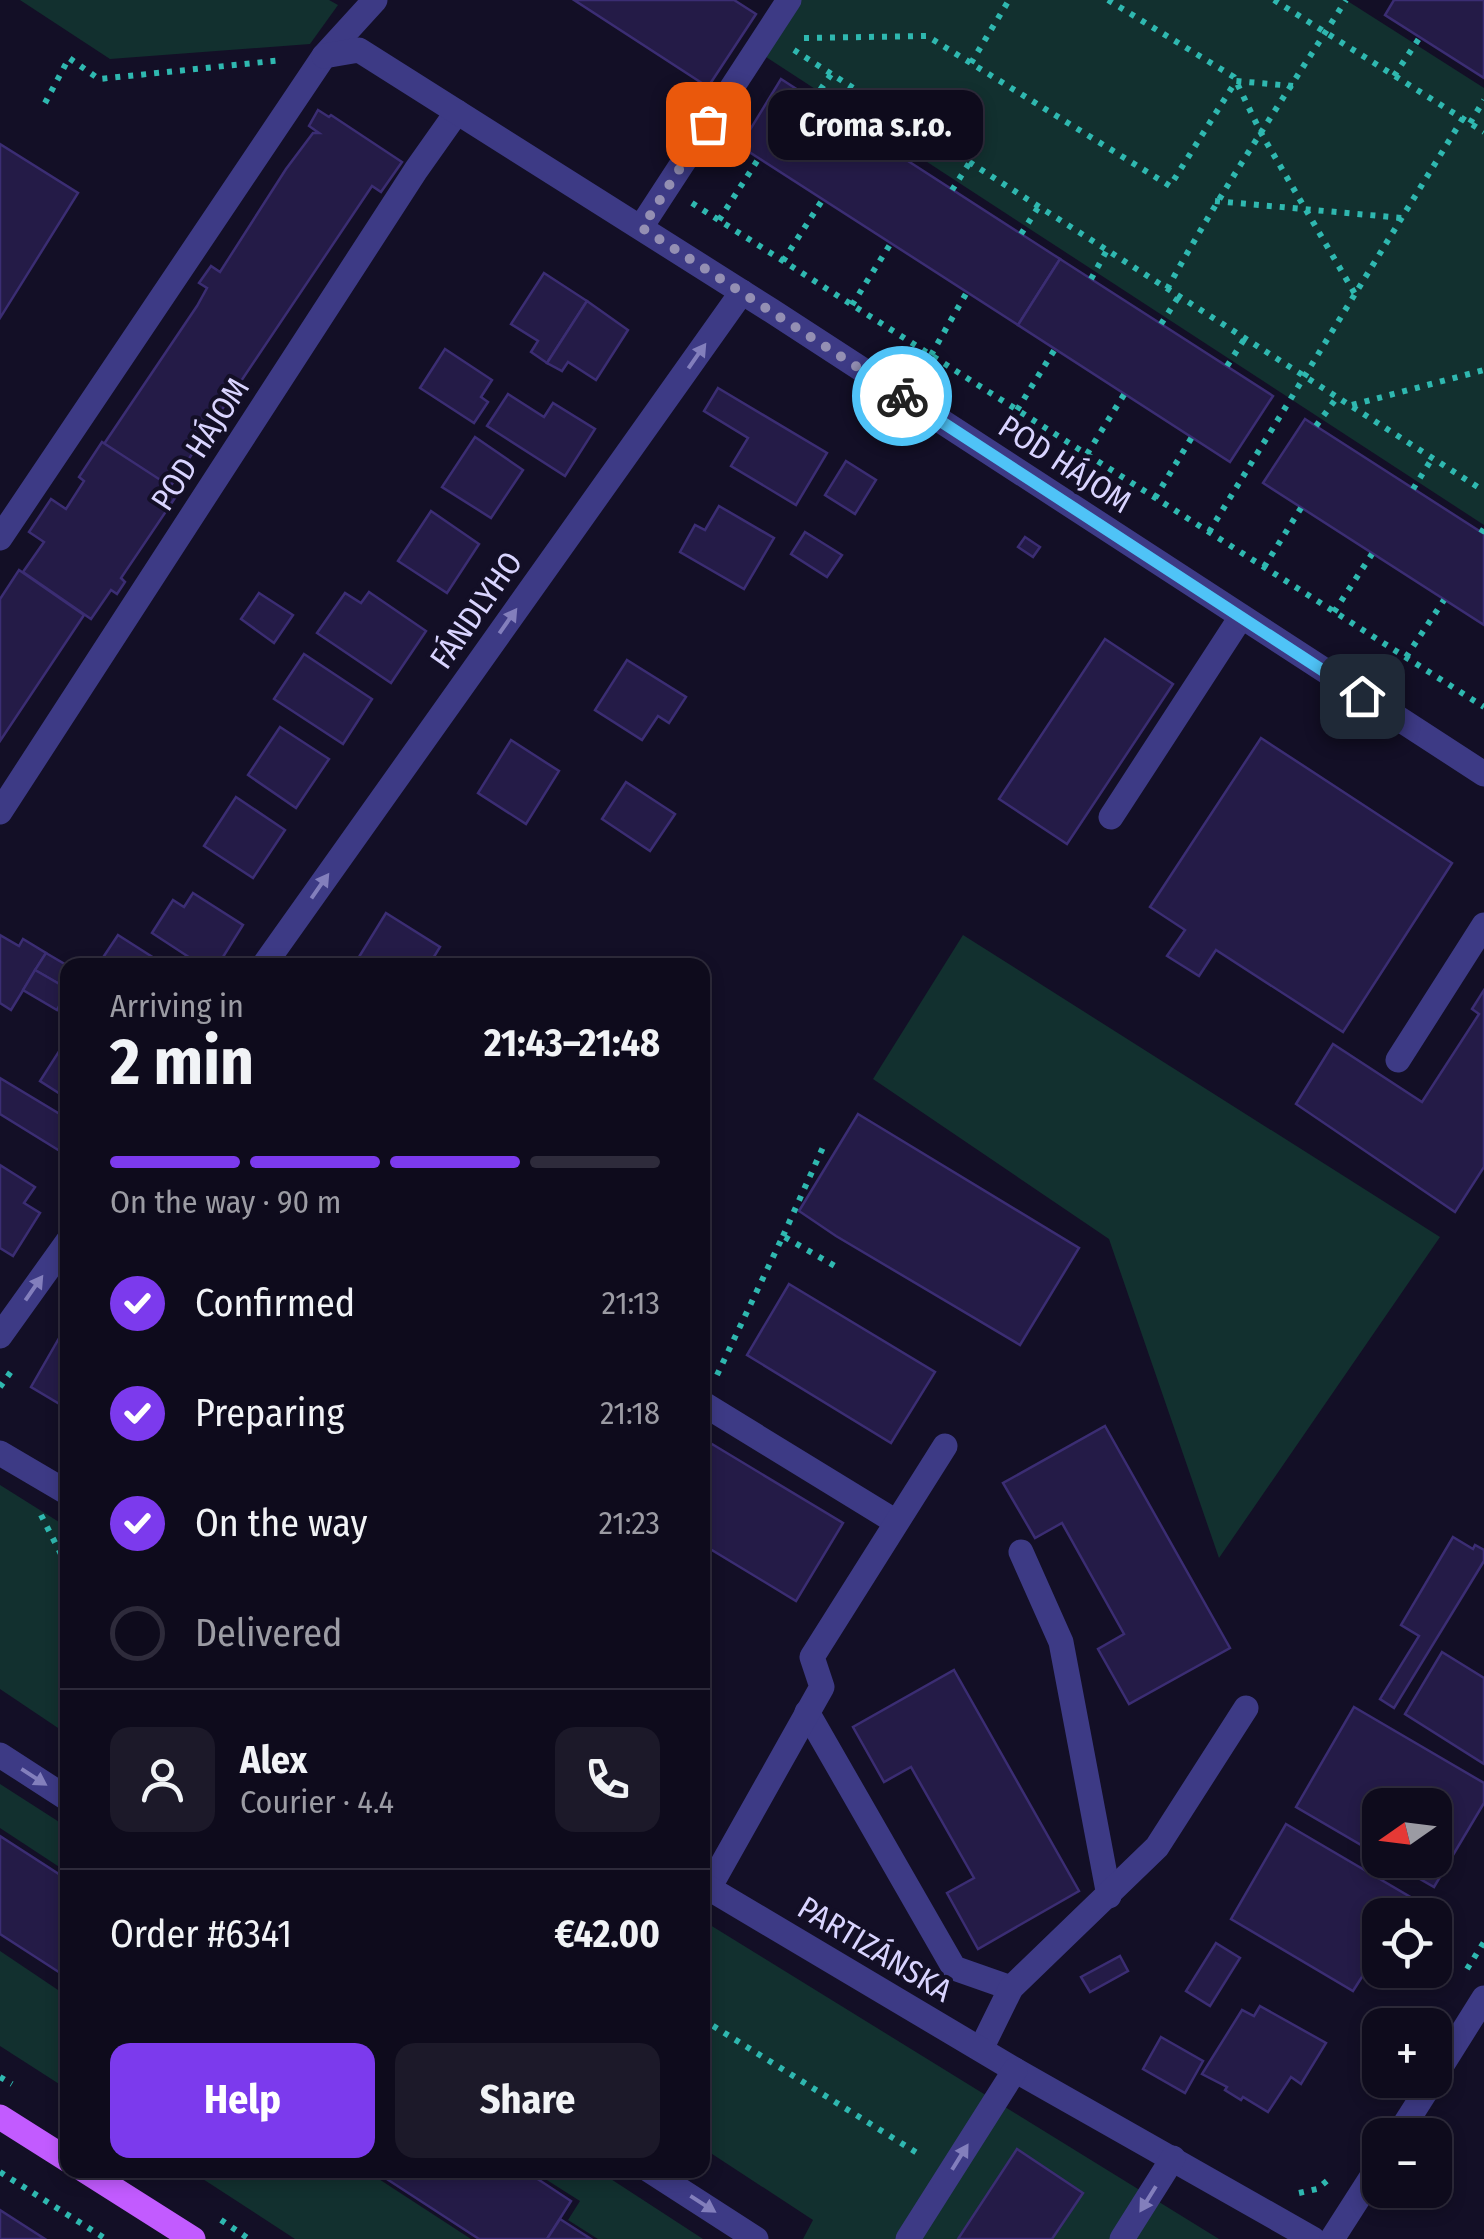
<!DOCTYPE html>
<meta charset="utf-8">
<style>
:root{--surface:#0e0b1c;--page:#1c1929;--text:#f1f3f6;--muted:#9b9ba3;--line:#2e2b3b;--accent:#7c3aed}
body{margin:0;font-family:"Fira Sans Condensed",sans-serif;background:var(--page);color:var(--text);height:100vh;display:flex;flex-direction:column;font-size:38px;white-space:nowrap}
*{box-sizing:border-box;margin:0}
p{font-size:32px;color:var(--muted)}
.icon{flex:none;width:55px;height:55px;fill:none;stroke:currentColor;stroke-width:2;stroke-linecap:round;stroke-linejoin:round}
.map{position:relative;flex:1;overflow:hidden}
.drawer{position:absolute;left:60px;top:958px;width:650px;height:1220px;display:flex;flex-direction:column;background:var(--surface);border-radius:20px;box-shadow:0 5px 15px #0003,0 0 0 2px var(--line)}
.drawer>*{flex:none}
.needle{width:65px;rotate:256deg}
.tools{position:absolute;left:1362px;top:1788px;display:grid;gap:20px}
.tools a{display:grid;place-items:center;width:90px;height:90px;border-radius:20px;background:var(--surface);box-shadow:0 5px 15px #0003,0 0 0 2px var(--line);font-size:50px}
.pin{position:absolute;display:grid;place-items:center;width:85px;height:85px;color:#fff;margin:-42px;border-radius:20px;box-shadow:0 5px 15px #0006}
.courier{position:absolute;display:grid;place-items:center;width:100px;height:100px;margin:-50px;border:8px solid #4fc3f7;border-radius:50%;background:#fff;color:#222;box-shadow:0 2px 12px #0007}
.bubble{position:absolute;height:70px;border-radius:20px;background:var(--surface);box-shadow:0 5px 15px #0003,0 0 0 2px var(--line);font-size:32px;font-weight:700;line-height:70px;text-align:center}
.summary em{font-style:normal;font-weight:700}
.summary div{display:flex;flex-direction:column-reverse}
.summary{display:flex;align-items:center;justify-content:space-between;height:170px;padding:0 50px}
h1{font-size:65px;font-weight:700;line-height:75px}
.bar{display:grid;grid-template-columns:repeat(4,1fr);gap:15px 10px;align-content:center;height:120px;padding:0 50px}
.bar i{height:12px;border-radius:8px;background:var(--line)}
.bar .current{background:var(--accent)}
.bar p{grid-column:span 4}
.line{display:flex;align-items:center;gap:25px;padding:0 50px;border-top:2px solid var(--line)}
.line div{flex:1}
.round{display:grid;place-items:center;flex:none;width:105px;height:105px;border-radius:20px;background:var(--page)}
ol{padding:0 50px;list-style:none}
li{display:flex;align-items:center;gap:30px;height:110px}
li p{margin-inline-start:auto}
li .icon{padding:10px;border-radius:50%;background:var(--accent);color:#fff;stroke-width:4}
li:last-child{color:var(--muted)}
li i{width:55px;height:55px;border:5px solid var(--line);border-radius:50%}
.cta{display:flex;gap:20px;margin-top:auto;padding:20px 50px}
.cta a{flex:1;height:115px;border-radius:20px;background:var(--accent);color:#fff;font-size:40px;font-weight:700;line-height:115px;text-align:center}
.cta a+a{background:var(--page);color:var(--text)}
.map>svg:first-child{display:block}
.green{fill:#12302f}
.building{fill:#241b47;stroke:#3b2d73;stroke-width:2.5}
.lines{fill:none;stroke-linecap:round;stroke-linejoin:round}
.path{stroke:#2fb8b0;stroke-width:6;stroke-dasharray:5 8;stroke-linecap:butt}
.service{stroke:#3d3a85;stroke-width:25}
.pedestrian{stroke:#3d3a85;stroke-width:25}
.minor{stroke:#3d3a85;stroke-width:25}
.primary{stroke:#c25bff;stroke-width:25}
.oneway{fill:#837fbc}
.done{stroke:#948fb3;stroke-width:10;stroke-dasharray:0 18}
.route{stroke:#4fc3f7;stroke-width:12}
.labels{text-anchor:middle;stroke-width:8;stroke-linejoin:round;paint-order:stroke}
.street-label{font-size:32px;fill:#d9d4ff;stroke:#130f26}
</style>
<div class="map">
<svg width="1484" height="2239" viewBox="0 0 1484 2239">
<rect width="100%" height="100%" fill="#130f26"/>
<g class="green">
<path d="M 20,0 L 329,0 L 338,5 L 310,44 L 110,59 Z"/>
<path d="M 798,0 L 1346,0 L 1484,88 L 1484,525 L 763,55 Z"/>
<path d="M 963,935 L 1440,1237 L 1219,1558 L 1109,1239 L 873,1079 Z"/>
<path d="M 0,1485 L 67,1527 L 67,1734 L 0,1689 Z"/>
<path d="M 0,1784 L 67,1827 L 67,1872 L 0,1828 Z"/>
<path d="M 702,1920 L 1219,2239 L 803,2239 L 813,2220 L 703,2148 Z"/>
<path d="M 0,1951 L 67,1996 L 67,2089 L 0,2046 Z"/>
<path d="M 189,2170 L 365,2170 L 471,2239 L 295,2239 Z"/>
<path d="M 531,2170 L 597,2170 L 703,2239 L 598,2239 L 568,2220 L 580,2201 Z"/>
</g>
<g class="building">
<path d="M 574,0 L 734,0 L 756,14 L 708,87 Z"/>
<path d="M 1394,0 L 1484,0 L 1484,78 L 1385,15 Z"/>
<path d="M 781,79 L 1060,259 L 1018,325 L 740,146 Z"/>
<path d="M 318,110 L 329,117 L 331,115 L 402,162 L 381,192 L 372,186 L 170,487 L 104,444 L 197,306 L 207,288 L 199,283 L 211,266 L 220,272 L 286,169 L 313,133 L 319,133 L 309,126 Z"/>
<path d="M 0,144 L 78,193 L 0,318 Z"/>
<path d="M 1060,259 L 1273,396 L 1230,462 L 1018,325 Z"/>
<path d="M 544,273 L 587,301 L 547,363 L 531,352 L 538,341 L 511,324 Z"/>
<path d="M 587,301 L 628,330 L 596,380 L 568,362 L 562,371 L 547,363 Z"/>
<path d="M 445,349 L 492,380 L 481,397 L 488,402 L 474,423 L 420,388 Z"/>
<path d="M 718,388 L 827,453 L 796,505 L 731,466 L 748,438 L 704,411 Z"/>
<path d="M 508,394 L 544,417 L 553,403 L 595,429 L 565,476 L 487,426 Z"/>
<path d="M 1305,419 L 1484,534 L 1484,625 L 1263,483 Z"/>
<path d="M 475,437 L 523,470 L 491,518 L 442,487 Z"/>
<path d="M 102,442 L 179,492 L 121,578 L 125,582 L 117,594 L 111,590 L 91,619 L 23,572 L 44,542 L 29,532 L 51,499 L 66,509 L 84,481 L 79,477 Z"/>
<path d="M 846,461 L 876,480 L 855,514 L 825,495 Z"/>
<path d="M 719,506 L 774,538 L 744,589 L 680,552 L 695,525 L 705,530 Z"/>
<path d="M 431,511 L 479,544 L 447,593 L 398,561 Z"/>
<path d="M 805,532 L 842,555 L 827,577 L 791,554 Z"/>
<path d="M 1025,537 L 1040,547 L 1033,557 L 1018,547 Z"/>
<path d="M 19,570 L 84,615 L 0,741 L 0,599 Z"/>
<path d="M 369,592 L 426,631 L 391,683 L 317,633 L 345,593 L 361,603 Z"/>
<path d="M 259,593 L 293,615 L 274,643 L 241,619 Z"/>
<path d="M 1105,639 L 1173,684 L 1067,844 L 999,799 Z"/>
<path d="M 304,654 L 372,699 L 343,744 L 274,699 Z"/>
<path d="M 627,660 L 686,697 L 669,723 L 658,716 L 642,740 L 595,710 Z"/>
<path d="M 280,727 L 329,759 L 296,808 L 248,775 Z"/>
<path d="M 1261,738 L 1452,863 L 1343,1032 L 1216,950 L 1199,976 L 1167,956 L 1185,930 L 1150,907 Z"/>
<path d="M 511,740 L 559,771 L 526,824 L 478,793 Z"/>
<path d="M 626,782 L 675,814 L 650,851 L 602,819 Z"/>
<path d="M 236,797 L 285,830 L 253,878 L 204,846 Z"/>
<path d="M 193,893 L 243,925 L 218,965 L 201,965 L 152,933 L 173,900 L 184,907 Z"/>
<path d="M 386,913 L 440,947 L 429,965 L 354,965 Z"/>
<path d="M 0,935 L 19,946 L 23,939 L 46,953 L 11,1010 L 0,1003 Z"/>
<path d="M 118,935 L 165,965 L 98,965 Z"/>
<path d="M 46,953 L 68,966 L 68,989 L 35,970 Z"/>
<path d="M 35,970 L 68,989 L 57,1010 L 23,990 Z"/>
<path d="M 1484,990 L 1484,1167 L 1455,1212 L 1296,1104 L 1333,1044 L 1422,1102 L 1479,1014 L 1472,1009 Z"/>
<path d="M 65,1042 L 68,1044 L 68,1099 L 40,1081 Z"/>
<path d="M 0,1078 L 68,1119 L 68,1156 L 0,1114 Z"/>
<path d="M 858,1114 L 1079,1248 L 1020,1345 L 836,1236 L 799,1211 Z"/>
<path d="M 0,1165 L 35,1187 L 24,1203 L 40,1213 L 13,1256 L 0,1248 Z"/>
<path d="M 789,1284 L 935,1372 L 891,1443 L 747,1355 Z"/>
<path d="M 62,1333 L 68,1337 L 68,1409 L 31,1387 Z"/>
<path d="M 1105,1426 L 1230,1648 L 1129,1704 L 1098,1649 L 1124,1634 L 1062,1523 L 1035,1538 L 1003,1483 Z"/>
<path d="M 702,1438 L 843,1523 L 796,1601 L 702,1544 Z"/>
<path d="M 1453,1537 L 1473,1549 L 1475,1545 L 1484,1550 L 1484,1561 L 1394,1708 L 1380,1699 L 1419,1636 L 1401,1625 Z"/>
<path d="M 1442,1652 L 1484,1678 L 1484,1764 L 1405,1714 Z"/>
<path d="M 954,1670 L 1079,1891 L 978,1949 L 947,1893 L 974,1878 L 911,1767 L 884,1782 L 853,1727 Z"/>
<path d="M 1354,1707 L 1484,1783 L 1484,1803 L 1434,1887 L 1387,1860 L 1435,1860 L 1435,1805 L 1380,1805 L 1380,1856 L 1296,1807 Z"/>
<path d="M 1286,1824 L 1424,1905 L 1418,1915 L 1380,1915 L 1380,1970 L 1386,1970 L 1382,1977 L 1367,1969 L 1353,1991 L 1231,1919 Z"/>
<path d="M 0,1836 L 68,1880 L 68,1978 L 0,1934 Z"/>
<path d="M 1216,1943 L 1240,1958 L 1210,2006 L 1186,1991 Z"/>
<path d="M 1120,1956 L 1128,1971 L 1090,1992 L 1081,1977 Z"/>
<path d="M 1260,2006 L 1326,2043 L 1301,2084 L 1291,2077 L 1268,2112 L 1243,2097 L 1241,2100 L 1225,2090 L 1227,2087 L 1202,2074 L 1242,2010 L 1254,2016 Z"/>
<path d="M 1161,2037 L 1203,2061 L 1185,2093 L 1143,2069 Z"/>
<path d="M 1017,2149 L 1083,2193 L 1052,2239 L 958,2239 Z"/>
<path d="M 373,2170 L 524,2170 L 571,2201 L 547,2239 L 479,2239 Z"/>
<path d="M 0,2210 L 45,2239 L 0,2239 Z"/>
<path d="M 560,2219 L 591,2239 L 547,2239 Z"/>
</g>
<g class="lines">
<g class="path">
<path d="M 1108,0 L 1234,77 L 1261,133 L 1355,294"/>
<path d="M 1274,0 L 1484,132"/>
<path d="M 804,38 L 927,36 L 1170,186 L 1236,81 L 1293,86"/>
<path d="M 794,50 L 1484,491"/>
<path d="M 971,63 L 1009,0"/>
<path d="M 1394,76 L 1420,37"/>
<path d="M 813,100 L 832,73"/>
<path d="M 45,103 L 69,58 L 99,79 L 283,60"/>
<path d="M 1470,123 L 1484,100"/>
<path d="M 882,144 L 901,118"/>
<path d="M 952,190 L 970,162"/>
<path d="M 1215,201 L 1402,218"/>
<path d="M 692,203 L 1484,707"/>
<path d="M 719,220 L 759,158"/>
<path d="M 1021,234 L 1039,206"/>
<path d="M 783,261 L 823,199"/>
<path d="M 1091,279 L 1107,250"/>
<path d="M 1167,289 C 1222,189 1285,96 1346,0"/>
<path d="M 852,305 L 891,243"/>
<path d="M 1161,324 L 1179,296"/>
<path d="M 931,355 L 967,292"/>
<path d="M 1227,366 L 1245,338"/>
<path d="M 1352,405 L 1484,370"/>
<path d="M 1017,410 L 1055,349"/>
<path d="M 1316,426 L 1338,396"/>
<path d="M 1087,454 L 1125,393"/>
<path d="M 1413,489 L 1433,457"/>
<path d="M 1155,498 L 1192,437"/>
<path d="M 1209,532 L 1463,118"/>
<path d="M 1481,533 L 1484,528"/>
<path d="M 1264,567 L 1301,508"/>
<path d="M 1334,612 L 1372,554"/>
<path d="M 1406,657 L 1444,600"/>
<path d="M 783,1236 L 824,1145"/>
<path d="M 717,1375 L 783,1236 L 835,1266"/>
<path d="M 0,1387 L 15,1366"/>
<path d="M 41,1515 L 68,1568"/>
<path d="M 1467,1969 L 1484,1942"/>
<path d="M 702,2019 L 922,2156"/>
<path d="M 0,2077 L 12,2084"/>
<path d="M 0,2172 L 106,2239"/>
<path d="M 1299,2193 L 1317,2189 L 1328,2180"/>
<path d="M 221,2220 L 249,2239"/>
</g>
<g class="service">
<path d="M 641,227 L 789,0"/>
<path d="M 0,812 L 416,170 L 457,112"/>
<path d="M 1111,817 L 1241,617"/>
<path d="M 1398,1060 L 1484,925"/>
<path d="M 702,1403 L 896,1522"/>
<path d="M 1021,1552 L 1061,1642 L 1109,1896"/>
<path d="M 807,1712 L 954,1968 L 1011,1988"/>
<path d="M 709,1888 L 822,1687 L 812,1657 L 945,1446"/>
<path d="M 981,2049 L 1011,1988 L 1157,1847 L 1246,1708"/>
</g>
<path class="pedestrian" d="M 0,538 L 324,56 L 375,0"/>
<g class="minor">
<path d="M 324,56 L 359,50 L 772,311 L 1484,774"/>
<path d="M 264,965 L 742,292"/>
<path d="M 0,1336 L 68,1241"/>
<path d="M 0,1453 L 68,1493"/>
<path d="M 0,1755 L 68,1799"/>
<path d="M 702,1884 L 1015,2070 L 1313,2239"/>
<path d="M 1435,2076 L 1484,1998"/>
<path d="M 1398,2135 L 1433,2080"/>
<path d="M 649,2170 L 756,2239"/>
<path d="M 908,2239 L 1015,2070"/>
<path d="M 1122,2239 L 1173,2158"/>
<path d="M 1332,2239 L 1380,2164"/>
</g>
<g class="primary">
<path d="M 0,2117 L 68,2160"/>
<path d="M 84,2170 L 193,2239"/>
</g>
</g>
<defs><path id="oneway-solid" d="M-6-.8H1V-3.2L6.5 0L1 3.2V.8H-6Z" transform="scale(2.5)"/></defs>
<g class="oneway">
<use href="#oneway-solid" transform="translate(697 356) rotate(-55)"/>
<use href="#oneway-solid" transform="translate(508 621) rotate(-55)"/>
<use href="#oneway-solid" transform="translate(320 886) rotate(-55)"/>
<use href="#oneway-solid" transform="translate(34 1288) rotate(-55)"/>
<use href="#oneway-solid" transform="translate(34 1777) rotate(33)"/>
<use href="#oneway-solid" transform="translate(960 2157) rotate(-58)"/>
<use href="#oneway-solid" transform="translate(1148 2199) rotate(122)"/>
<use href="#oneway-solid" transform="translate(703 2204) rotate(33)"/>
</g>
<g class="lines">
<path class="done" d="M 708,124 L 642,228 L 902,396"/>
<path class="route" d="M 902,396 L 1362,696"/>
</g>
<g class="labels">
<g class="street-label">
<text transform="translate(200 444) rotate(-57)" y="11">POD HÁJOM</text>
<text transform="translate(1065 464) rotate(33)" y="11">POD HÁJOM</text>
<text transform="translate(476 610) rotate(-55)" y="11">FÁNDLYHO</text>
<text transform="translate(875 1949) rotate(31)" y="11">PARTIZÁNSKA</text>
</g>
</g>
</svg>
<div class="tools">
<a><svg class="needle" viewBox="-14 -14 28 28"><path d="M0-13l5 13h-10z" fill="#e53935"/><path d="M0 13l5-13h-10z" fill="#9b9ba3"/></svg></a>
<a><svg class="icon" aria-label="locate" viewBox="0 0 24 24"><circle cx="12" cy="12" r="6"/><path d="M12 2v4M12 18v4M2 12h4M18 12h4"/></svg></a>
<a>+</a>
<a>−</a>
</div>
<div class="pin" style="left:708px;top:124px;background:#ea580c"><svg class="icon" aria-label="bag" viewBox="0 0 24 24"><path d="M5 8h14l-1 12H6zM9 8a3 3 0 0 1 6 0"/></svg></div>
<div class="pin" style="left:1362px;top:696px;background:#1f2937"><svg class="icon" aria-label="home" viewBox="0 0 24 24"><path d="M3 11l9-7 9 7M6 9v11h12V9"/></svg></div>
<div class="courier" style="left:902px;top:396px"><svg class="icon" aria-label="bike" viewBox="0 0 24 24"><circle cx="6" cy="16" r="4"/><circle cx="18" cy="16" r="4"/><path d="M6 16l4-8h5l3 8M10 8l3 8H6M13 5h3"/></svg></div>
<div class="bubble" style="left:768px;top:90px;width:215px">Croma s.r.o.</div>
<section class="drawer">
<div class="summary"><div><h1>2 min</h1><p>Arriving in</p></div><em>21:43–21:48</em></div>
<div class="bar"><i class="current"></i><i class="current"></i><i class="current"></i><i></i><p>On the way · 90 m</p></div>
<ol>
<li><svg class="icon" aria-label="check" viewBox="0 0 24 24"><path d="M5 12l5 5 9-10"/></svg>Confirmed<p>21:13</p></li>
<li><svg class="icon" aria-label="check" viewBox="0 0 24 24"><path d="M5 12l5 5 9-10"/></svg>Preparing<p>21:18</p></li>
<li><svg class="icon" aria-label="check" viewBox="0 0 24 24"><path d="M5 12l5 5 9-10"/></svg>On the way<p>21:23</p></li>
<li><i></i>Delivered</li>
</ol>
<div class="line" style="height:180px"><a class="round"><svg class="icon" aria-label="person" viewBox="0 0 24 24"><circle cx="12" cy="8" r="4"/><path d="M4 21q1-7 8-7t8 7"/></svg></a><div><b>Alex</b><p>Courier · 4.4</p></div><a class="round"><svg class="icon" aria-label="phone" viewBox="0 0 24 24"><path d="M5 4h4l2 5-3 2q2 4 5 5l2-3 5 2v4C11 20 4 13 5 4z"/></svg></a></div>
<div class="line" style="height:130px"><div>Order #6341</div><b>€42.00</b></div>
<div class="cta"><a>Help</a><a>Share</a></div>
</section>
</div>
